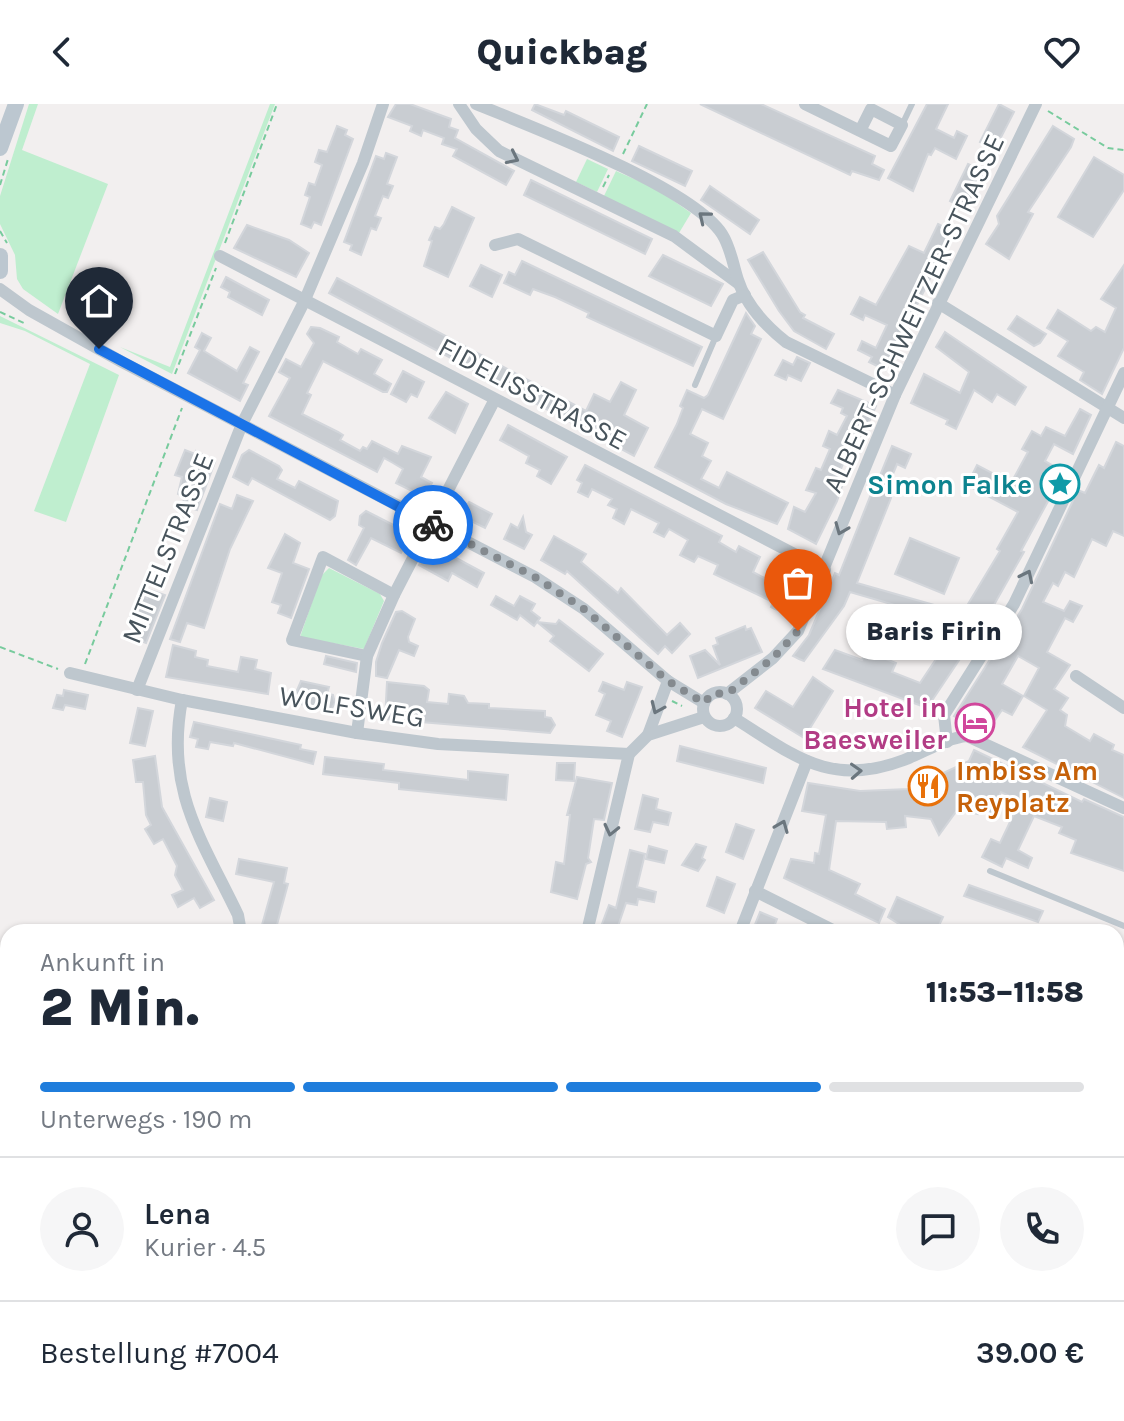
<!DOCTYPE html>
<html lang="de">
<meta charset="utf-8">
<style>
:root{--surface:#fff;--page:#f6f6f7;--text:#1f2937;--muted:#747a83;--line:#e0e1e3;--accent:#1f7ddc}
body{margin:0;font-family:Karla,sans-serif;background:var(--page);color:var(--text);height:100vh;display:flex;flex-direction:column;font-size:30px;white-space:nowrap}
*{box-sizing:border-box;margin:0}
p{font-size:26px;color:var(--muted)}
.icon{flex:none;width:44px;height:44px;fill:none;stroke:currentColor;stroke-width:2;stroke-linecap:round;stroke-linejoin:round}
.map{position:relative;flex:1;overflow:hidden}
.sheet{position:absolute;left:0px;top:820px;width:1124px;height:498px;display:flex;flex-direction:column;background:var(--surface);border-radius:24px 24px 0 0;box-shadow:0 2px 6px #0004}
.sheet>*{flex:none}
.pin{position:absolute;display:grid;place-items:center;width:68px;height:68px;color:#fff;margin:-82px -34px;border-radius:50% 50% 50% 0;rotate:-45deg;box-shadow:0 0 8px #0007}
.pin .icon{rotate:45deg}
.courier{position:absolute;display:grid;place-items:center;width:80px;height:80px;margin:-40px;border:6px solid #1a73e8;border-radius:50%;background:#fff;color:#222;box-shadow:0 2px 10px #0007}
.bubble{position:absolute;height:56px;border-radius:28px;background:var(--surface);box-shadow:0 2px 6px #0004;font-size:26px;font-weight:800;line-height:56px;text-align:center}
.headline em{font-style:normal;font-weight:800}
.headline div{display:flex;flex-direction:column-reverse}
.headline{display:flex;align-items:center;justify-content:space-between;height:136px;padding:0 40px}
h1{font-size:52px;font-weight:800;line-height:60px}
.bar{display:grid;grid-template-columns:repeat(4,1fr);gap:12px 8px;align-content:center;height:96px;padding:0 40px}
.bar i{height:10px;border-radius:6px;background:var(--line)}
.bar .selected{background:var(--accent)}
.bar p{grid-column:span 4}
.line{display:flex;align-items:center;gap:20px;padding:0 40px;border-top:2px solid var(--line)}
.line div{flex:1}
.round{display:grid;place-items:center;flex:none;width:84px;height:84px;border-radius:42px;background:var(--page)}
header{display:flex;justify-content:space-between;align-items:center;height:104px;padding:0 40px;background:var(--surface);font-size:36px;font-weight:800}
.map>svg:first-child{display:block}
.education{fill:#e3e0e1}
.green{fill:#bfeecf}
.building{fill:#c9cdd2;stroke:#d3d6db;stroke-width:2}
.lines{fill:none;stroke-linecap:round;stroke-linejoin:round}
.path{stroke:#78cb9d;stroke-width:2;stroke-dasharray:6 4;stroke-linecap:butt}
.service{stroke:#bec7ce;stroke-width:6}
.minor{stroke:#bec7ce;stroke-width:12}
.secondary{stroke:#bcc7d0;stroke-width:16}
.oneway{stroke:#6b767e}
.done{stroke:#848a8f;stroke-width:8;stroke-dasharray:0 14.4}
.route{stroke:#1a73e8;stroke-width:10}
.labels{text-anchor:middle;stroke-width:6;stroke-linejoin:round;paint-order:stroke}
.street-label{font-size:28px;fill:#48545c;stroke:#fff}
.culture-label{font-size:28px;font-weight:bold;fill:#0d838f;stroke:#fff;text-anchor:end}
.hotel-label{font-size:28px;font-weight:bold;fill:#b23c85;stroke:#fff;text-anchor:end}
.food-label{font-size:28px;font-weight:bold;fill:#c56008;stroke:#fff;text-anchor:start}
</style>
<header><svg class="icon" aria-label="back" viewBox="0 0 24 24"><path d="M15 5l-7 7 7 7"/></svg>Quickbag<svg class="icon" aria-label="heart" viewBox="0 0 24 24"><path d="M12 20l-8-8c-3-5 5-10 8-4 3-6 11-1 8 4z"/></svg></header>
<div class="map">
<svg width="1124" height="1317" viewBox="0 0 1124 1317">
<rect width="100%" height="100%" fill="#f2efef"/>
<path class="education" d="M 764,1310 L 968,1310 L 965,1317 L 761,1317 Z"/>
<g class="green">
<path d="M 29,0 L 38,0 L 22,46 L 108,80 L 58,210 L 23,185 L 17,175 L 15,151 L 0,120 L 0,92 Z"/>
<path d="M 270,0 L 275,0 L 172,270 L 120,243 L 170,263 Z"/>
<path d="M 587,55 L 608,65 L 597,88 L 576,78 Z"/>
<path d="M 616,67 L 657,85 L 691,109 L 679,129 L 603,94 Z"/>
<path d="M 0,212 L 119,271 L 66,418 L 34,407 L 90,260 L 25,227 L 0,219 Z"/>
<path d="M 329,464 L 380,490 L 384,497 L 364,545 L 300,533 L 321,472 Z"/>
</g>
<g class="building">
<path d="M 396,0 L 410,0 L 451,15 L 449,23 L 458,26 L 455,34 L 514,67 L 506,81 L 453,52 L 457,45 L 442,40 L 444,34 L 423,26 L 421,32 L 410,27 L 412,22 L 388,13 Z"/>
<path d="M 535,0 L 564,11 L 566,7 L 619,33 L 613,47 L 532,6 Z"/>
<path d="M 700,0 L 761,0 L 875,52 L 872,60 L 884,66 L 879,76 L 852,67 L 850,71 Z"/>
<path d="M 927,0 L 948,0 L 936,25 L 954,34 L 957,27 L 967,32 L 956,55 L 935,44 L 931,51 L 928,50 L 913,87 L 888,74 Z"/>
<path d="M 999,0 L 1014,8 L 995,45 L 980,38 Z"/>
<path d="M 337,22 L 347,26 L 345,31 L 353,35 L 321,121 L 314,118 L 311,124 L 301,120 L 310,93 L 305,91 L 309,79 L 315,81 L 322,61 L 315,58 L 319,46 L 327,48 Z"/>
<path d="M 1053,22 L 1074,35 L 1071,43 L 1028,108 L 1033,110 L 1009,155 L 986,140 L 999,120 L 997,112 Z"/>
<path d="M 639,42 L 692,67 L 685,82 L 632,57 Z"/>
<path d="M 386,49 L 397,53 L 387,80 L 393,82 L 388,94 L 383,92 L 375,112 L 381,114 L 376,126 L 371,124 L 361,151 L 350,146 L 352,141 L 344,138 L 376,52 L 384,55 Z"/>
<path d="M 1094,53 L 1124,71 L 1124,86 L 1093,133 L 1058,113 Z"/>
<path d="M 968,60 L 984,68 L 965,105 L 950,97 Z"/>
<path d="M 531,76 L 652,135 L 645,150 L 524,91 Z"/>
<path d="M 710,82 L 759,116 L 750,130 L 701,96 Z"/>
<path d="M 452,103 L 474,114 L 448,173 L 424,162 L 432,137 L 429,136 L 435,123 L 440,125 L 444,120 Z"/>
<path d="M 938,120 L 953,128 L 885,266 L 869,258 L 872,253 L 858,246 L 862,237 L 876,244 L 887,221 L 865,211 L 863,216 L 851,210 L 860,193 L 876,201 L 909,142 L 924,149 Z"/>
<path d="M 247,121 L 289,136 L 309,149 L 296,173 L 234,144 Z"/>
<path d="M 763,148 L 800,208 L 805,211 L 803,214 L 834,230 L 826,245 L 794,227 L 779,207 L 748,156 Z"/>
<path d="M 663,151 L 723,180 L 711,202 L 649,172 Z"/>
<path d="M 522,157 L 702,243 L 693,262 L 587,213 L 589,209 L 555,193 L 533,185 L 530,191 L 504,179 L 509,168 L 515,171 Z"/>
<path d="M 481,161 L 502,171 L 492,193 L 470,182 Z"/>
<path d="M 1124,161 L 1124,244 L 1102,290 L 1080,276 L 1084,268 L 1058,252 L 1068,237 L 1047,224 L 1058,206 L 1091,227 L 1096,223 L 1105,228 L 1116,204 L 1101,195 Z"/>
<path d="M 226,173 L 269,196 L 262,211 L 228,193 L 230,188 L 221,183 Z"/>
<path d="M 337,174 L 586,307 L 594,290 L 610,298 L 621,278 L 636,286 L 624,311 L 648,324 L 634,352 L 329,189 Z"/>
<path d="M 746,209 L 755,222 L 751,230 L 761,235 L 751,256 L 723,315 L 702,305 L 690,330 L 708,339 L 702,352 L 711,357 L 701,375 L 719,384 L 727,368 L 788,399 L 777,420 L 726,400 L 655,363 L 677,320 L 683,304 L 680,302 L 687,286 L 704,294 L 708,291 Z"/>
<path d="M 1017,212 L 1046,230 L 1040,239 L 1034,242 L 1008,225 Z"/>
<path d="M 311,223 L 320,224 L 339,233 L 337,238 L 358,250 L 361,245 L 382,256 L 374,270 L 391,280 L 387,288 L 383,288 L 323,257 L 307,289 L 311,291 L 302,310 L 338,328 L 343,331 L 340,336 L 360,347 L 363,343 L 367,345 L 372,337 L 398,350 L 402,342 L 431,353 L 421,373 L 432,379 L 424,393 L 396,379 L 403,365 L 393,359 L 384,354 L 377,368 L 269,312 L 290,274 L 279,268 L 286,255 L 301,263 L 314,239 L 307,230 Z"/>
<path d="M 945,228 L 1026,283 L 1015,301 L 997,290 L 992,298 L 974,286 L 956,325 L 946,320 L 948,316 L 911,299 L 924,270 L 960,289 L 969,268 L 936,243 Z"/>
<path d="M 202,229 L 211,234 L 204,247 L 237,267 L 250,243 L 259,248 L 243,279 L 248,281 L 240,297 L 188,269 L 200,246 L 195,243 Z"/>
<path d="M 797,253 L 810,259 L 801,277 L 788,271 L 786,276 L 775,271 L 783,256 L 793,261 Z"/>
<path d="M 403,267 L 424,278 L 417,293 L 411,290 L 406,298 L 391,290 Z"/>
<path d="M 838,286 L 876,302 L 862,334 L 855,331 L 835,379 L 842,382 L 837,397 L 816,440 L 788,425 L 794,403 L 805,408 L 816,389 L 806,386 L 816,364 L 821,366 L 830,345 L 823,342 L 829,327 L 837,331 L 847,312 L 841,309 L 843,304 L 831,299 Z"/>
<path d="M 446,288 L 468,300 L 455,329 L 429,314 Z"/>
<path d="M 1080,305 L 1091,311 L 1073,350 L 1054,340 L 1045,357 L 1064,368 L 1021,447 L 1024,448 L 982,522 L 927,604 L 823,565 L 835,546 L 862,556 L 871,534 L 881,538 L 876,551 L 896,559 L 892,568 L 920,579 L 948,537 L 941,535 L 959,509 L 962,510 L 1000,447 L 997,445 L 1018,408 L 967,381 L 977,361 L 1011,379 L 1028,348 L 1022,345 L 1032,327 L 1041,332 L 1046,323 L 1065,332 Z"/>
<path d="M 508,321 L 567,353 L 551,380 L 537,372 L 540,366 L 526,359 L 529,352 L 500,336 Z"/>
<path d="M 1116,338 L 1124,342 L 1124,432 L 1113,427 L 1106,442 L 1092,435 L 1074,473 L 1065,468 L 1058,482 L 1053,479 L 1043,498 L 1064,507 L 1070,497 L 1082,502 L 1073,518 L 1065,514 L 1047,548 L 1070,561 L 1054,585 L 1068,594 L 1060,606 L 1067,611 L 1065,622 L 1090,637 L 1094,630 L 1114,641 L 1112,646 L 1124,651 L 1124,694 L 1023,643 L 1047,606 L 1024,592 L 1039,564 L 1018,552 L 1002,580 L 1023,592 L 1012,611 L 1002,606 L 986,629 L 954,612 L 1022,505 L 1078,386 L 1085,389 L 1099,361 L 1104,364 Z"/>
<path d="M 892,342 L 911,350 L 905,364 L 897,360 L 888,382 L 893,384 L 891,394 L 857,479 L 941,503 L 930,530 L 921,527 L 919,534 L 908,530 L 915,507 L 850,488 L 844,502 L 804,557 L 799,555 L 793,552 L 809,531 L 835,469 L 839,471 L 875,380 L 873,376 L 879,374 Z"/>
<path d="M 185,346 L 195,350 L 196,347 L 215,358 L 197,406 L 182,401 L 185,393 L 178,390 L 182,373 L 175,371 Z"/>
<path d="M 249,346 L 279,362 L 282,366 L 277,375 L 295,384 L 299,377 L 338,397 L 335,412 L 330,416 L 252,374 L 248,381 L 233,373 L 242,351 Z"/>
<path d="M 585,361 L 722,432 L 719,438 L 736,448 L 739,442 L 760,453 L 753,468 L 772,478 L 777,462 L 792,469 L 788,482 L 798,484 L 791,510 L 775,505 L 771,503 L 773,498 L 714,470 L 718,461 L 698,452 L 694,458 L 680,451 L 688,436 L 669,425 L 664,433 L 654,428 L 659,419 L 631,405 L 624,420 L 613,414 L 617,405 L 608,401 L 612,395 L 592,385 L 588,393 L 578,388 L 582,379 L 577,376 Z"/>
<path d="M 237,391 L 253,397 L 230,445 L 204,524 L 187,519 L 180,538 L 170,535 L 220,400 L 232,405 Z"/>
<path d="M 469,398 L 492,410 L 485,424 L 461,412 Z"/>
<path d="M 366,407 L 411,430 L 401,449 L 371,434 L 356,461 L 348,456 L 364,424 L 359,421 L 360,412 Z"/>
<path d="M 523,413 L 526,428 L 532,431 L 524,445 L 504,435 L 511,420 L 518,424 Z"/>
<path d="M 285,430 L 300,439 L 293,459 L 309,465 L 291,514 L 278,509 L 281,501 L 272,498 L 282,469 L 268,464 Z"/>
<path d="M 554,432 L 586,450 L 581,458 L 618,489 L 621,484 L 667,531 L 680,519 L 690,530 L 672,549 L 665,542 L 658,550 L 567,467 L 565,470 L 541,456 Z"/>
<path d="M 910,434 L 959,454 L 944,490 L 895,470 Z"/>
<path d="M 430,440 L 484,469 L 477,483 L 452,469 L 448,477 L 419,461 Z"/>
<path d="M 150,486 L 165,491 L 146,539 L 132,534 L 137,522 L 128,519 L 139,490 L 147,494 Z"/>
<path d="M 496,492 L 514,502 L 520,492 L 535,500 L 531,507 L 540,514 L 537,518 L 556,520 L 559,516 L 603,550 L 589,567 L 550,537 L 554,532 L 537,518 L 534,522 L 520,511 L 517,516 L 491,501 Z"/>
<path d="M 402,507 L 415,515 L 408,533 L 409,538 L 418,542 L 414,552 L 399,546 L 387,574 L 376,572 L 376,558 L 382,539 L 396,508 Z"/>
<path d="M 745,522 L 746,526 L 751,524 L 762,548 L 698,574 L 690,552 L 705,546 L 720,561 L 713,542 L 718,540 L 716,534 Z"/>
<path d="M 173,541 L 196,547 L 195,553 L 208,556 L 207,562 L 233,567 L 238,568 L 241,553 L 257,556 L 255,565 L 271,569 L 268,590 L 166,573 Z"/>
<path d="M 326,552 L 357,559 L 356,568 L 324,560 Z"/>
<path d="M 813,573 L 833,587 L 804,634 L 755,604 L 766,587 L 793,603 Z"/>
<path d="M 301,577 L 329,583 L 327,590 L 333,591 L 335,599 L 330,607 L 296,599 L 295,591 Z"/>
<path d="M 387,578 L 424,582 L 429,586 L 427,598 L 448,600 L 449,590 L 464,592 L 468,599 L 489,600 L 489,604 L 545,607 L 545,613 L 551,614 L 555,621 L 550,629 L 385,615 Z"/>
<path d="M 603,578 L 624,586 L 627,578 L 642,583 L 622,633 L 607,627 L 611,617 L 596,611 L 605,590 L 599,587 Z"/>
<path d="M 64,586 L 88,591 L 85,605 L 65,601 L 63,606 L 53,604 L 57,591 L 63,592 Z"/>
<path d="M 138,604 L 153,607 L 145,642 L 130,639 Z"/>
<path d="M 194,618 L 301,641 L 300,645 L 316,648 L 313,660 L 234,639 L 233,642 L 210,638 L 208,645 L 196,643 L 198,635 L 190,633 Z"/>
<path d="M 680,642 L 766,664 L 763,679 L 677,657 Z"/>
<path d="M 974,646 L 1082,698 L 1084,695 L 1124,713 L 1124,767 L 1071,749 L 1076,736 L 1059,729 L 1062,723 L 1034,712 L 1018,746 L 1032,754 L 1028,764 L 1006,754 L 1002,763 L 982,753 L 991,735 L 1000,739 L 1020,697 L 1001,688 L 991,710 L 981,705 L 978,710 L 958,705 L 939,731 L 931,715 L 905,712 L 906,723 L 887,725 L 886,718 L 836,717 L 829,766 L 860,780 L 855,790 L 885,805 L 879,819 L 784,774 L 791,755 L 814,759 L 815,749 L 819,750 L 826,711 L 802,707 L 808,679 L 860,687 L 909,685 L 969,657 Z"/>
<path d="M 155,652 L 162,703 L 214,796 L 200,804 L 194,794 L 178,803 L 172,791 L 183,786 L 175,771 L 177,762 L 163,735 L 154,740 L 145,725 L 151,721 L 146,711 L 143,678 L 136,678 L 133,656 Z"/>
<path d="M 325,653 L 384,660 L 383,666 L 468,676 L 468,667 L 508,671 L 506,696 L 399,685 L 399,679 L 323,670 Z"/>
<path d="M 557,659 L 575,659 L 574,677 L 556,676 Z"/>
<path d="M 577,673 L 612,679 L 604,716 L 594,715 L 588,754 L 591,758 L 586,760 L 577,795 L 551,788 L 556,758 L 564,760 L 570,711 L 567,711 Z"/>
<path d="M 643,691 L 658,695 L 656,705 L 671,709 L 668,721 L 653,718 L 650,728 L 635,725 Z"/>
<path d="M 210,694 L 227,698 L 223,717 L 206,713 Z"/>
<path d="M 736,720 L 754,726 L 743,755 L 726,748 Z"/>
<path d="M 696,740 L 706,743 L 702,754 L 705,756 L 698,767 L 682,761 Z"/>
<path d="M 649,742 L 667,747 L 664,759 L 646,755 Z"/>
<path d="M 630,746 L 645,750 L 637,783 L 656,788 L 654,798 L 638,795 L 637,801 L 626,799 L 616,828 L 599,828 L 609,801 L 616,804 Z"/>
<path d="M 239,755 L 287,764 L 284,779 L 288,780 L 275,828 L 260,828 L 274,778 L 236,770 Z"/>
<path d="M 717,773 L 735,780 L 724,809 L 707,802 Z"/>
<path d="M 969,781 L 1043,807 L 1038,818 L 964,792 Z"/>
<path d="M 897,793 L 943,813 L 936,828 L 907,825 L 888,813 Z"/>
<path d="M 760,808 L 777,815 L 772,828 L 752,828 Z"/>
</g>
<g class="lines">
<g class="path">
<path d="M 1048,7 L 1108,44 L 1124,46"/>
<path d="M 623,50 L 647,0"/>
<path d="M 0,81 L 8,55"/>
<path d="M 603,83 L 609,71"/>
<path d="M 0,127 L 7,139"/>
<path d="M 225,139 L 277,0"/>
<path d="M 0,208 L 26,220"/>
<path d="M 175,270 L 216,164"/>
<path d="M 0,543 L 58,565"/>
<path d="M 85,560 L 182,304"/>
<path d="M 672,597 L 682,602"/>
</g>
<g class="service">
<path d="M 902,21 L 912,0"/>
<path d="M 695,281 L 716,232"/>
<path d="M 990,767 L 1124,822"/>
<path d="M 220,1310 L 221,1317"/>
</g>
<g class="minor">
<path d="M 459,0 L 476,25 L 499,47 L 674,132 L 739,180"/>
<path d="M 476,0 C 532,23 691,83 722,130 C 731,144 733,161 738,176 C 746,201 766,222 786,238 L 895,291"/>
<path d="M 805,0 L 891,42 L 902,21 L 871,5 L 860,27"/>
<path d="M 495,141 L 518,135 L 716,232 L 733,196 L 745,191"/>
<path d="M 220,152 L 825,466"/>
<path d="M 0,185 L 29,206 L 122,258 L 535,473 L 584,505 L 668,577 L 704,599"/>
<path d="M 938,199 L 1124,314"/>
<path d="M 367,552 L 292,536 L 323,453 L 394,491"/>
<path d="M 70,569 L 182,596 L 357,629 L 438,640 L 629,650"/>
<path d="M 1076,572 L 1124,604"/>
<path d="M 137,586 L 242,320 L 304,198 L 363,59 L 383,0"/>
<circle cx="720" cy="605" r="17"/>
<path d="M 727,590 L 773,554 L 798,527 L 895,291 L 1036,0"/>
<path d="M 182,596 C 165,686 201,734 238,811 L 241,828"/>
<path d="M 734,614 C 795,652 830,684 904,656 C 925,648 946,634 967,632 L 1124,704"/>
<path d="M 357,629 L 367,552 L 394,491 L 494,297"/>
<path d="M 648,631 L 668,577"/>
<path d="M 947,638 L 944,611 L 1014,500 L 1124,269"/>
<path d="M 755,787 L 837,828"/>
<path d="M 587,828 L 629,650 L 648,631 L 704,613"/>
<path d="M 740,828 L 807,657"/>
<path d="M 0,893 L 8,896"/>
<path d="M 1116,956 L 1124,958"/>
<path d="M 1116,1003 L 1124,985"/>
<path d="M 0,1012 L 8,1015"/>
<path d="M 358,1317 L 362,1310"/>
<path d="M 572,1317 L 575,1310"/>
<path d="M 683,1317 L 685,1310"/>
<path d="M 980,1317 L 983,1310"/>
</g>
<g class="secondary">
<path d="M 0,44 L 16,0"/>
<path d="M 0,152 L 0,167"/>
</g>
</g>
<defs><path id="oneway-chevron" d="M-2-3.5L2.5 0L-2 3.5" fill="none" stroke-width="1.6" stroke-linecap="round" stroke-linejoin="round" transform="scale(2)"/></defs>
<g class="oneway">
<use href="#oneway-chevron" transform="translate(513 54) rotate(26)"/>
<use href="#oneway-chevron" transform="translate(704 113) rotate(-141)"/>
<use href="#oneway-chevron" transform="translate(841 425) rotate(112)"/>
<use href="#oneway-chevron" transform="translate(1027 472) rotate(-64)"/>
<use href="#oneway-chevron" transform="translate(657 604) rotate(114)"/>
<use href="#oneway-chevron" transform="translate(856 667) rotate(-3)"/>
<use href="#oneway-chevron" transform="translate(782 722) rotate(-68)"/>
<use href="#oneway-chevron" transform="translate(611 726) rotate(103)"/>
</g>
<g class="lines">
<path class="done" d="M 433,421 L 535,473 L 584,505 L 668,577 L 704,599 L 713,589 L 727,590 L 773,554 L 798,527"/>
<path class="route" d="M 99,245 L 433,421"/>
</g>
<defs>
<g id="sight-ring" transform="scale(2)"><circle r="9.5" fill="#fff" stroke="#0f9aa8" stroke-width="1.5"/><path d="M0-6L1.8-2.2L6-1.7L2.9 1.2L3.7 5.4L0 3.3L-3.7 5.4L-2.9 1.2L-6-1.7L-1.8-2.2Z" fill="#0f9aa8"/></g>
<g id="hotel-ring" transform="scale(2)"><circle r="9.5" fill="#fff" stroke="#d1479c" stroke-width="1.5"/><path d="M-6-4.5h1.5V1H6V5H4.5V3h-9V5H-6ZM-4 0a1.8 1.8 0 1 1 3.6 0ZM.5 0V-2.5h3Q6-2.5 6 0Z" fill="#d1479c"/></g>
<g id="restaurant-ring" transform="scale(2)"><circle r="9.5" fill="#fff" stroke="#e8710a" stroke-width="1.5"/><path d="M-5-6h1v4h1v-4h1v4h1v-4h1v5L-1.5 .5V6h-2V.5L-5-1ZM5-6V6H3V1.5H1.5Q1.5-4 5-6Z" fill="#e8710a"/></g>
</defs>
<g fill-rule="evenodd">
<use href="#sight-ring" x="1060" y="380"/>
<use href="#hotel-ring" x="975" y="619"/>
<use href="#restaurant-ring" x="928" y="682"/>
</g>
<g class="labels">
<g class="street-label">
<text transform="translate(913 209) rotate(-65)" y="10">ALBERT-SCHWEITZER-STRASSE</text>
<text transform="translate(533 289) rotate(28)" y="10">FIDELISSTRASSE</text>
<text transform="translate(167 444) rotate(-68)" y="10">MITTELSTRASSE</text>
<text transform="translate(352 602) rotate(9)" y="10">WOLFSWEG</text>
</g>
<g class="culture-label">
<text x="1032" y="390">Simon Falke</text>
</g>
<g class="hotel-label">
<text x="947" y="613">Hotel in<tspan x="947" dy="32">Baesweiler</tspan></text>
</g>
<g class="food-label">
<text x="956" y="676">Imbiss Am<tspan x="956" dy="32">Reyplatz</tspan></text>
</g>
</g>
</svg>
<div class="pin" style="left:798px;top:527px;background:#ea580c"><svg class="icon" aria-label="bag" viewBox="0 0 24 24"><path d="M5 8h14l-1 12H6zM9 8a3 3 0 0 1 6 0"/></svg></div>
<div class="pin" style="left:99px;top:245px;background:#1f2937"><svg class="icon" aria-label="home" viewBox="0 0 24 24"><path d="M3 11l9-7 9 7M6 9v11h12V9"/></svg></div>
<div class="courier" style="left:433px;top:421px"><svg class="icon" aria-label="bike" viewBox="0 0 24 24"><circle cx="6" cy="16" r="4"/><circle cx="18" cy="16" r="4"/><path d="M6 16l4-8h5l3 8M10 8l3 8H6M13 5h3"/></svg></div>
<div class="bubble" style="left:846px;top:500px;width:176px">Baris Firin</div>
<section class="sheet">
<div class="headline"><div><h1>2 Min.</h1><p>Ankunft in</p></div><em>11:53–11:58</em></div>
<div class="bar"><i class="selected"></i><i class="selected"></i><i class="selected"></i><i></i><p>Unterwegs · 190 m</p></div>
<div class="line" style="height:144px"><a class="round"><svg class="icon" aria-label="person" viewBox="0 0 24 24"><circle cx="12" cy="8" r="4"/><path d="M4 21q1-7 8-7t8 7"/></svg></a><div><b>Lena</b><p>Kurier · 4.5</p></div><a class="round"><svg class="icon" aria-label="chat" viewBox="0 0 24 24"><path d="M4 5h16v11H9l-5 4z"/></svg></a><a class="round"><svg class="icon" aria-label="phone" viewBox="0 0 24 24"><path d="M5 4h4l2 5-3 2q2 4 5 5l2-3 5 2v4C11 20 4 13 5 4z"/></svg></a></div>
<div class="line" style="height:104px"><div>Bestellung #7004</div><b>39.00 €</b></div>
</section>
</div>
